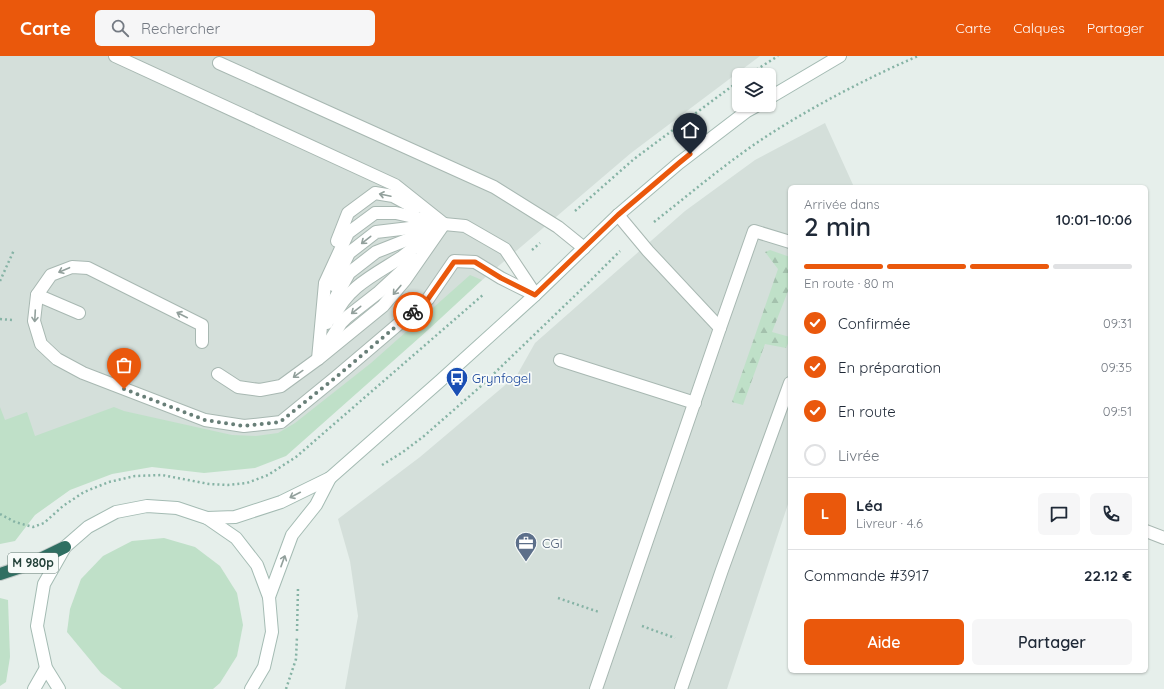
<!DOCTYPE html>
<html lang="fr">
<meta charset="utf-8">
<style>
:root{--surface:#fff;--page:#f6f6f7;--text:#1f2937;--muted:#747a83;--line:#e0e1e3;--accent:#ea580c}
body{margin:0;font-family:Quicksand,sans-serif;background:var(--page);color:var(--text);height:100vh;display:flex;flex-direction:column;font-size:15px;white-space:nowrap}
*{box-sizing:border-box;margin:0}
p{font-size:13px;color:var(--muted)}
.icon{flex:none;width:22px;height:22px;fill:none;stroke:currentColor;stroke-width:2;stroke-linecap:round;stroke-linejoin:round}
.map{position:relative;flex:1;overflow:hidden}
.details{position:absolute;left:788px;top:129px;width:360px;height:488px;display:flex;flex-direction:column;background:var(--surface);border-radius:6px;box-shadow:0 1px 3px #0004}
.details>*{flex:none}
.fabs{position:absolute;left:732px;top:12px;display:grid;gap:8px}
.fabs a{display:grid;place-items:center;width:44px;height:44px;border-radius:6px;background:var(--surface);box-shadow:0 1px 3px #0004;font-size:20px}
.pin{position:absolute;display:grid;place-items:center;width:34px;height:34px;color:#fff;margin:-41px -17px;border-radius:50% 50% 50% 0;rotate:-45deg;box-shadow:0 0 4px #0007}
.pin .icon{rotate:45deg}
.courier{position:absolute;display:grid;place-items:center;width:40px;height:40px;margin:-20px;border:3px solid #ea580c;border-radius:50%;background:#fff;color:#222;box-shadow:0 1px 5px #0007}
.head em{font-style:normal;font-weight:600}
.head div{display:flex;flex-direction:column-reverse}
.head{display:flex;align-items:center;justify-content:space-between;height:68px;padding:0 16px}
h1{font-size:26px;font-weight:600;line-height:30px}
.bar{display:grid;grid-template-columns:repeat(4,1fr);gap:6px 4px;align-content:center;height:48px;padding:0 16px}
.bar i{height:5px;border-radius:3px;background:var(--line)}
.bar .on{background:var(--accent)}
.bar p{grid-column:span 4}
.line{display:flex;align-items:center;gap:10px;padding:0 16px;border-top:1px solid var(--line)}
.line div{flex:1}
.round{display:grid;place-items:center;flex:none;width:42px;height:42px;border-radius:6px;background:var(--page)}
ol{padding:0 16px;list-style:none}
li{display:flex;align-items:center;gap:12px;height:44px}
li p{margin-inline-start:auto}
li .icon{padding:4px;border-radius:50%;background:var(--accent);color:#fff;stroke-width:4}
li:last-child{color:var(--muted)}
li i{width:22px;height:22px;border:2px solid var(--line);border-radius:50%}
.action{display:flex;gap:8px;margin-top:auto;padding:8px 16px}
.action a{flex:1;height:46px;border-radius:6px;background:var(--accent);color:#fff;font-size:16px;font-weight:600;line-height:46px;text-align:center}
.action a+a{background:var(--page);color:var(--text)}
header{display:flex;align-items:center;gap:24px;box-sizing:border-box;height:56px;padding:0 20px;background:var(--accent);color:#fff}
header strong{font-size:19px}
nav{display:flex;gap:22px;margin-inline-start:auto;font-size:14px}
.search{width:280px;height:36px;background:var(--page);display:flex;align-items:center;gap:10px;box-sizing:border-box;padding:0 14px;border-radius:6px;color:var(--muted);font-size:15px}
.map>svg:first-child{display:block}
.built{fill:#d4dfda}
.grass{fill:#bfe0c8}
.forest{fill:url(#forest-firs)}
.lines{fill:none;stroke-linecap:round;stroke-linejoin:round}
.lane-casing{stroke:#a8b8b2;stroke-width:14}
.secondary-casing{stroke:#a4bbb3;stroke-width:14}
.highway-casing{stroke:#c2cac8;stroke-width:14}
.path{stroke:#86b3a5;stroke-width:2.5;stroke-dasharray:2 3;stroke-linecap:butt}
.lane{stroke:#fff;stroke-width:12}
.secondary{stroke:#fff;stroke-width:12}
.highway{stroke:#2f6f62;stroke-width:12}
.oneway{stroke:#92a09c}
.done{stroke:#687f78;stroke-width:4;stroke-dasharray:0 7.2}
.route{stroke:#ea580c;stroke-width:5}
.labels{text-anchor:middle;stroke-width:3.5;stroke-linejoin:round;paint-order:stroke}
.shield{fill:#f7fbf9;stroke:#637a73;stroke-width:1}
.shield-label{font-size:12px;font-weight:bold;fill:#24423a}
.transit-label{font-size:13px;fill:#164399;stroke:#f7fbf9;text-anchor:start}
.service-label{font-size:13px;fill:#4e5e75;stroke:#f7fbf9;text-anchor:start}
</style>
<header>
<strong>Carte</strong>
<div class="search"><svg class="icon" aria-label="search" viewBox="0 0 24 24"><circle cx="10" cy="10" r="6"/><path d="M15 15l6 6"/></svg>Rechercher</div>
<nav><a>Carte</a><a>Calques</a><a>Partager</a></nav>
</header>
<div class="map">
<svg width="1164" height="633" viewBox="0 0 1164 633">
<defs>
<pattern id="forest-firs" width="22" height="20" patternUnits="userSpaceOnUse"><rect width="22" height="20" fill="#bfe0c8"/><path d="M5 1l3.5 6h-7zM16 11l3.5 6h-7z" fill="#a4c1ad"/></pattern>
</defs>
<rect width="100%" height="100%" fill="#e6efeb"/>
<g class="built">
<path d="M 0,0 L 760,0 L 631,97 L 454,248 L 272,396 L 166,391 L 0,430 Z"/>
<path d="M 825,67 L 854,131 L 790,131 L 790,442 L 727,633 L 345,633 L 358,560 L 350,505 L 338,463 L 420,401 L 517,319 L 535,287 L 685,155 L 755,104 Z"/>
</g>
<g class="grass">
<path d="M 470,219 L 482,224 L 428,274 L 286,400 L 255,412 L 204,417 L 152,411 L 112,418 L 70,434 L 35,459 L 15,485 L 0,488 L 0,351 L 5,364 L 27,356 L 35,380 L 114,351 L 124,355 L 232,379 L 256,380 L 278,377 L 295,367 L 371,307 Z"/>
<path d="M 164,482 L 195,491 L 220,510 L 237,537 L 243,569 L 237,600 L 220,627 L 213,633 L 122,633 L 101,617 L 67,576 L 70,553 L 81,523 L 103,500 L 132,485 Z"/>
<path d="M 0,542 L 8,544 L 10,601 L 6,626 L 0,630 Z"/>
</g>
<path class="forest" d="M 770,194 L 790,201 L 790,230 L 772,276 L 790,281 L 790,283 L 786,292 L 765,288 L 743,349 L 732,346 L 778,213 L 765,196 Z"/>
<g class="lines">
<g class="lane-casing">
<g id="lane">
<path d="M 115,0 L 395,129 L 444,168"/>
<path d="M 219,7 L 494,131 L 558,171 L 584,192"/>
<path d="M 337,185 L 348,157 L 375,137 L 393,140 L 415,152"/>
<path d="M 333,229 L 349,197 L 376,176 L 435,169"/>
<path d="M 37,239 L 51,219 L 72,211 L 88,212 L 202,269 L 202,286"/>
<path d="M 79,257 L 37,239 L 34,265 L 41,288 L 57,303 L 83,317 L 205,364 L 244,370 L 281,366 L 335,322 L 428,243 L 454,205 L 475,206 L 501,222 L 535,239"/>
<path d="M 334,262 C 346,231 376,218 402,201 C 411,194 420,187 429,180"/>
<path d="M 327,267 L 333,246 L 349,217 L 376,196 L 432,174"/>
<path d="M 720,272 L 754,175 L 790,186"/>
<path d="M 324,294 L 341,267 L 347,261 L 379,236 L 404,213 L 413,203"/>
<path d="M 318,303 L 325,227 L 348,177 L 375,157 L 396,157 L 444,168 L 465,170 L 505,193 L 535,238"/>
<path d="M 560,304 L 695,347"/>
<path d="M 218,318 L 238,331 L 260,334 L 281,330 L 318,303 L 383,250 L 405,224 L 444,168"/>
<path d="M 1146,475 L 1164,482"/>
<path d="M 596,633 L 720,272 L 648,195 L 618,159"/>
<path d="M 681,633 L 722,514 L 790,327"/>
</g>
</g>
<g class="secondary-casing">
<g id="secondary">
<path d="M 769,42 L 840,0"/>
<path d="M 207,462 L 235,461 L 281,446 L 330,422 L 440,325 L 535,239 L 618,159 L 679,107 L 747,55 L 758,49"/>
<path d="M 269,541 L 292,479 L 316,449 L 330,422"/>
<path d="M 34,633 L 46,612"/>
<path d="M 59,633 L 46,612 L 37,570 L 44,528 L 65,491 L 88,471 L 116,456 L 147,450 L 177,452 L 207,462 L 236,482 L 257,509 L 269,541 L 272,576 L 264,611 L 251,633"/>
</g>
</g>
<g class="highway-casing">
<path id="highway" d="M 0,518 L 30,508 L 65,491"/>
</g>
<g class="path">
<path d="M 748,19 L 778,0"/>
<path d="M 575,155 L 634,103 L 739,25"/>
<path d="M 654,166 C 695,134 734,100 778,73 C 823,45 870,21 918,0"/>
<path d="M 532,194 L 540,187"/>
<path d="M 0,225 L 14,194"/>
<path d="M 0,263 L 12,264"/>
<path d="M 382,409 L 403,396 L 424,380 L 480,331 L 587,228 L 620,195"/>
<path d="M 0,458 L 15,466 L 33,471 L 44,467 L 63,450 L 84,436 L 109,426 L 135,420 L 162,419 L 209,428 L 228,429 L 247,427 L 268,419 L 296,401 L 484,238"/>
<path d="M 558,542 L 599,556"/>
<path d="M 642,570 L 675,582"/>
<path d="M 297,575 L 298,532"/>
<path d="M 286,633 L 296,603 L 297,580"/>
</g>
<use href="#lane" class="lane"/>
<use href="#secondary" class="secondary"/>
<use href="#highway" class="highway"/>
</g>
<defs><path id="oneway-shaft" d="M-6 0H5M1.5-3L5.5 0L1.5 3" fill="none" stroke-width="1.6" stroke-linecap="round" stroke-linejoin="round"/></defs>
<g class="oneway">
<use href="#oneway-shaft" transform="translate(385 139) rotate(-168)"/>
<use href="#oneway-shaft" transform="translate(366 184) rotate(142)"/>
<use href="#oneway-shaft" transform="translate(64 214) rotate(157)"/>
<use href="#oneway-shaft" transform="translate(397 234) rotate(130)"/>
<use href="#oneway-shaft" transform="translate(356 254) rotate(142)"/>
<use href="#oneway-shaft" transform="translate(182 259) rotate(-153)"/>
<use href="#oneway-shaft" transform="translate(35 260) rotate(93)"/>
<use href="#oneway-shaft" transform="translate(298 318) rotate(144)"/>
<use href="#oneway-shaft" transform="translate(295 439) rotate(153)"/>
<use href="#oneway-shaft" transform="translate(283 505) rotate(-70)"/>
</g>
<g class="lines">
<path class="done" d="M 124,333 L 205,364 L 244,370 L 280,366 L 335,322 L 413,256"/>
<path class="route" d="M 413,256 L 428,243 L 454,206 L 475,206 L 501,222 L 535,239 L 618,159 L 679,107 L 690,98"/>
</g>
<defs>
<g id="bus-pin" transform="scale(1.15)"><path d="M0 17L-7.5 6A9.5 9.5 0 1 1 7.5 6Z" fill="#1a4fb4" stroke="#f7fbf9"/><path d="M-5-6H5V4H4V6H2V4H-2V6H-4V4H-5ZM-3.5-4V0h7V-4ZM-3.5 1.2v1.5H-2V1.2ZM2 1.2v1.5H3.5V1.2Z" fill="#fff"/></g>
<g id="office-pin" transform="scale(1.15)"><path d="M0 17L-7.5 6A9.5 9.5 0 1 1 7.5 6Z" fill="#5c6f8a" stroke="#f7fbf9"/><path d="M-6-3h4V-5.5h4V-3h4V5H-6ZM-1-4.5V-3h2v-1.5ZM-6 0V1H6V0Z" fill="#fff"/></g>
</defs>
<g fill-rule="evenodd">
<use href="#bus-pin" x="457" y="322"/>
<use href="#office-pin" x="526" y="487"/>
</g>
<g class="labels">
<rect class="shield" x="8" y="497" width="50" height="20" rx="3"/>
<g class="shield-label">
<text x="33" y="511">M 980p</text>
</g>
<g class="transit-label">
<text x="472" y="327">Grynfogel</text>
</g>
<g class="service-label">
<text x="542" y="492">CGI</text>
</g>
</g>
</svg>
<div class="fabs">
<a><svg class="icon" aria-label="layers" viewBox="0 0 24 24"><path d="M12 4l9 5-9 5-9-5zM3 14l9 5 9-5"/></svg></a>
</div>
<div class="pin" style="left:124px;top:333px;background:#ea580c"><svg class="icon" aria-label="bag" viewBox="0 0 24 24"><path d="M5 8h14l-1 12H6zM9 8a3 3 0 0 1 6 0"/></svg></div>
<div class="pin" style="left:690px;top:98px;background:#1f2937"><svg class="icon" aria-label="home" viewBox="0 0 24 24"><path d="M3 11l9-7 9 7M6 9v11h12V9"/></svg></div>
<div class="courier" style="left:413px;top:256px"><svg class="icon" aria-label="bike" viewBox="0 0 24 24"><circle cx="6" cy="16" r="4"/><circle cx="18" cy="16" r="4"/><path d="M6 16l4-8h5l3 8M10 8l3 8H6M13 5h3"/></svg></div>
<section class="details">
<div class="head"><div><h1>2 min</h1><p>Arrivée dans</p></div><em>10:01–10:06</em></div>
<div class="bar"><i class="on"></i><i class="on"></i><i class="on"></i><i></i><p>En route · 80 m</p></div>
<ol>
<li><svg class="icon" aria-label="check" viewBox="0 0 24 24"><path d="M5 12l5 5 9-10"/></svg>Confirmée<p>09:31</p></li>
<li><svg class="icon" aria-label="check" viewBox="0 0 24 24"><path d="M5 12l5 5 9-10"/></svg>En préparation<p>09:35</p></li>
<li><svg class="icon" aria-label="check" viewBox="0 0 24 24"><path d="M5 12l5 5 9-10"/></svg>En route<p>09:51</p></li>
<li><i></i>Livrée</li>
</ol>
<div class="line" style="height:72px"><b class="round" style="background:var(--accent);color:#fff">L</b><div><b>Léa</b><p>Livreur · 4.6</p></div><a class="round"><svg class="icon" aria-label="chat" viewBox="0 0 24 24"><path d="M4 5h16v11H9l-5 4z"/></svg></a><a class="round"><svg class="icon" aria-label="phone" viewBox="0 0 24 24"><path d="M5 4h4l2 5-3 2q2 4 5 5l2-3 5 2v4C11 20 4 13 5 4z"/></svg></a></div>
<div class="line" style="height:52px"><div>Commande #3917</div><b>22.12 €</b></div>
<div class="action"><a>Aide</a><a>Partager</a></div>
</section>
</div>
